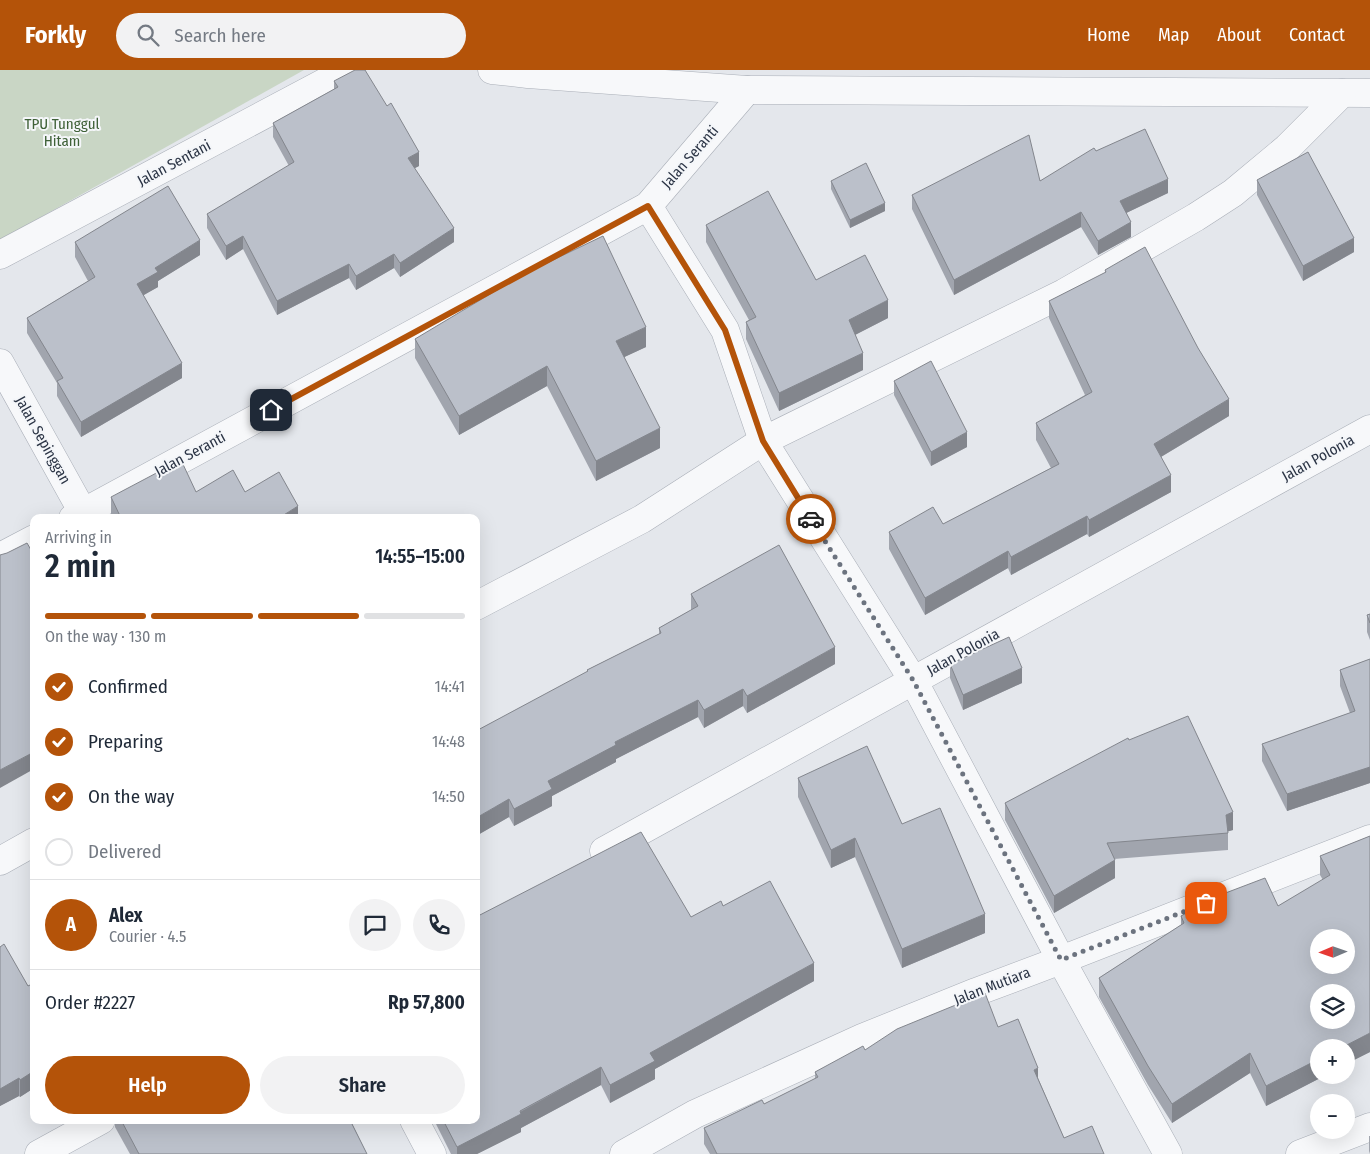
<!DOCTYPE html>
<meta charset="utf-8">
<style>
:root{--surface:#fff;--page:#f2f2f3;--text:#1f2937;--muted:#747a83;--line:#e0e1e3;--accent:#b45309}
body{margin:0;font-family:"Fira Sans Condensed",sans-serif;background:var(--page);color:var(--text);height:100vh;display:flex;flex-direction:column;font-size:19px;white-space:nowrap}
*{box-sizing:border-box;margin:0}
p{font-size:16px;color:var(--muted)}
.icon{flex:none;width:28px;height:28px;fill:none;stroke:currentColor;stroke-width:2;stroke-linecap:round;stroke-linejoin:round}
.map{position:relative;flex:1;overflow:hidden}
.side{position:absolute;left:30px;top:444px;width:450px;height:610px;display:flex;flex-direction:column;background:var(--surface);border-radius:10px;box-shadow:0 5px 20px #0002}
.side>*{flex:none}
.needle{width:32px;rotate:268deg}
.tools{position:absolute;left:1310px;top:859px;display:grid;gap:10px}
.tools a{display:grid;place-items:center;width:45px;height:45px;border-radius:50%;background:var(--surface);box-shadow:0 5px 20px #0002;font-size:25px}
.pin{position:absolute;display:grid;place-items:center;width:42px;height:42px;color:#fff;margin:-21px;border-radius:10px;box-shadow:0 2px 8px #0006}
.courier{position:absolute;display:grid;place-items:center;width:50px;height:50px;margin:-25px;border:4px solid #b45309;border-radius:50%;background:#fff;color:#222;box-shadow:0 1px 6px #0007}
.overview em{font-style:normal;font-weight:600}
.overview div{display:flex;flex-direction:column-reverse}
.overview{display:flex;align-items:center;justify-content:space-between;height:85px;padding:0 15px}
h1{font-size:32px;font-weight:600;line-height:38px}
.bar{display:grid;grid-template-columns:repeat(4,1fr);gap:8px 5px;align-content:center;height:60px;padding:0 15px}
.bar i{height:6px;border-radius:4px;background:var(--line)}
.bar .active{background:var(--accent)}
.bar p{grid-column:span 4}
.line{display:flex;align-items:center;gap:12px;padding:0 15px;border-top:1px solid var(--line)}
.line div{flex:1}
.round{display:grid;place-items:center;flex:none;width:52px;height:52px;border-radius:26px;background:var(--page)}
ol{padding:0 15px;list-style:none}
li{display:flex;align-items:center;gap:15px;height:55px}
li p{margin-inline-start:auto}
li .icon{padding:5px;border-radius:50%;background:var(--accent);color:#fff;stroke-width:4}
li:last-child{color:var(--muted)}
li i{width:28px;height:28px;border:2px solid var(--line);border-radius:50%}
.cta{display:flex;gap:10px;margin-top:auto;padding:10px 15px}
.cta a{flex:1;height:58px;border-radius:30px;background:var(--accent);color:#fff;font-size:20px;font-weight:600;line-height:58px;text-align:center}
.cta a+a{background:var(--page);color:var(--text)}
header{display:flex;align-items:center;gap:30px;box-sizing:border-box;height:70px;padding:0 25px;background:var(--accent);color:#fff}
header strong{font-size:24px}
nav{display:flex;gap:28px;margin-inline-start:auto;font-size:18px}
.search{width:350px;height:45px;background:var(--page);display:flex;align-items:center;gap:12px;box-sizing:border-box;padding:0 18px;border-radius:28px;color:var(--muted);font-size:19px}
.map>svg:first-child{display:block}
.green{fill:#c9d6c5}
.lines{fill:none;stroke-linecap:round;stroke-linejoin:round}
.street-casing{stroke:#a9aeb7;stroke-width:29}
.street{stroke:#f7f8fa;stroke-width:28}
.wall{fill:#a1a5ae}
.shaded-wall{fill:#83868d}
.building{fill:#bbc0ca;stroke:#83868d;fill-rule:evenodd}
.done{stroke:#6c737f;stroke-width:5;stroke-dasharray:0 9}
.route{stroke:#b45309;stroke-width:6}
.labels{text-anchor:middle;stroke-width:4;stroke-linejoin:round;paint-order:stroke}
.park-label{font-size:15px;fill:#3f6138;stroke:#f4f6f9}
.street-label{font-size:15px;fill:#2b3445;stroke:#f4f6f9}
</style>
<header>
<strong>Forkly</strong>
<div class="search"><svg class="icon" aria-label="search" viewBox="0 0 24 24"><circle cx="10" cy="10" r="6"/><path d="M15 15l6 6"/></svg>Search here</div>
<nav><a>Home</a><a>Map</a><a>About</a><a>Contact</a></nav>
</header>
<div class="map">
<svg width="1370" height="1084" viewBox="0 0 1370 1084">
<rect width="100%" height="100%" fill="#e4e7ec"/>
<path class="green" d="M 0,0 L 304,0 L 0,170 Z"/>
<g class="lines">
<g class="street-casing">
<g id="street">
<path d="M 492,0 L 528,4 L 747,20 L 1370,23"/>
<path d="M 648,136 L 725,260 L 763,371 L 913,610 L 1061,890 L 1168,1084"/>
<path d="M 0,185 L 348,0"/>
<path d="M 0,293 L 86,448"/>
<path d="M 73,448 L 648,136 L 747,20"/>
<path d="M 0,487 L 34,469"/>
<path d="M 476,536 L 642,449 L 763,371 L 1064,223 L 1196,147 L 1233,123 L 1287,78 L 1342,23"/>
<path d="M 604,781 L 1370,359"/>
<path d="M 0,791 L 34,772"/>
<path d="M 414,1050 L 432,1084"/>
<path d="M 39,1084 L 101,1050"/>
<path d="M 624,1084 L 695,1044 L 862,968 L 976,922 L 1061,890 L 1370,769"/>
<path d="M 1300,1084 L 1370,1057"/>
</g>
</g>
<use href="#street" class="street"/>
</g>
<g class="wall">
<path d="M 334,11 L 419,96 L 414,98 L 454,172 L 400,207 L 394,198 L 356,220 L 349,208 L 277,245 L 243,179 L 226,190 L 207,158 L 207,144 L 289,96 L 273,67 L 273,53 L 334,19 Z"/>
<path d="M 1096,81 L 1168,123 L 1126,143 L 1131,167 L 1098,185 L 1081,157 L 954,225 L 912,139 L 912,125 L 1040,111 Z"/>
<path d="M 1257,110 L 1354,182 L 1303,211 L 1257,125 Z"/>
<path d="M 831,111 L 885,141 L 850,158 L 831,119 Z"/>
<path d="M 706,155 L 816,210 L 888,248 L 855,265 L 863,300 L 779,341 L 746,269 L 746,252 L 749,250 L 706,172 Z"/>
<path d="M 75,172 L 200,185 L 158,211 L 158,217 L 143,225 L 182,308 L 81,367 L 57,326 L 57,313 L 27,263 L 27,248 L 88,211 L 75,187 Z"/>
<path d="M 1105,200 L 1229,346 L 1161,387 L 1171,422 L 1089,467 L 1087,464 L 1011,505 L 1008,498 L 925,545 L 889,479 L 889,462 L 943,454 L 1051,398 L 1036,370 L 1036,353 L 1085,325 L 1049,248 L 1049,231 L 1105,203 Z"/>
<path d="M 415,269 L 646,277 L 624,287 L 660,378 L 596,411 L 547,316 L 459,365 L 415,288 Z"/>
<path d="M 894,311 L 967,377 L 931,396 L 894,325 Z"/>
<path d="M 196,422 L 245,422 L 298,448 L 112,448 L 111,445 L 111,427 Z"/>
<path d="M 691,524 L 835,594 L 747,643 L 743,636 L 704,658 L 698,647 L 616,689 L 616,692 L 552,726 L 552,736 L 514,756 L 509,747 L 476,766 L 587,602 L 587,600 L 659,564 L 659,558 L 691,540 Z"/>
<path d="M 1370,544 L 1370,570 L 1367,562 L 1367,545 Z"/>
<path d="M 1370,589 L 1370,713 L 1287,741 L 1262,691 L 1262,674 L 1350,643 L 1340,616 L 1340,600 Z"/>
<path d="M 950,594 L 1022,613 L 963,640 L 950,608 Z"/>
<path d="M 1129,670 L 1233,760 L 1228,761 L 1228,780 L 1114,789 L 1115,808 L 1054,843 L 1005,750 L 1005,733 Z"/>
<path d="M 798,708 L 902,754 L 985,863 L 902,898 L 855,787 L 831,798 L 798,727 Z"/>
<path d="M 1370,766 L 1370,982 L 1346,994 L 1319,1005 L 1326,1005 L 1266,1036 L 1250,1003 L 1172,1053 L 1148,1015 L 1099,927 L 1099,908 L 1181,855 L 1181,846 L 1278,836 L 1323,810 L 1320,805 L 1320,786 Z"/>
<path d="M 723,836 L 814,911 L 655,999 L 655,1009 L 610,1033 L 601,1015 L 521,1058 L 521,1062 L 477,1084 L 451,1084 L 434,1050 L 476,1050 L 691,847 Z"/>
<path d="M 0,877 L 28,916 L 34,913 L 34,1018 L 20,1027 L 19,1026 L 0,1036 Z"/>
<path d="M 998,957 L 1038,1008 L 1064,1068 L 1104,1084 L 710,1084 L 704,1074 L 704,1058 L 764,1034 L 815,1009 L 815,1002 L 865,980 Z"/>
<path d="M 115,1050 L 350,1050 L 367,1084 L 130,1084 L 115,1057 Z"/>
<path d="M 1369,1066 L 1370,1066 L 1370,1084 L 1369,1081 Z"/>
</g>
<g class="shaded-wall">
<path d="M 419,82 L 419,96 L 408,102 L 408,88 Z"/>
<path d="M 1168,109 L 1168,123 L 1120,146 L 1120,131 Z"/>
<path d="M 885,133 L 885,141 L 850,158 L 850,150 Z"/>
<path d="M 1081,142 L 1081,157 L 954,225 L 954,210 Z"/>
<path d="M 1131,152 L 1131,167 L 1098,185 L 1098,171 Z"/>
<path d="M 454,158 L 454,172 L 400,207 L 400,193 Z"/>
<path d="M 243,166 L 243,179 L 226,190 L 226,176 Z"/>
<path d="M 1354,168 L 1354,182 L 1303,211 L 1303,196 Z"/>
<path d="M 200,170 L 200,185 L 158,211 L 158,217 L 137,229 L 137,214 L 155,198 Z"/>
<path d="M 394,184 L 394,198 L 356,220 L 356,206 Z"/>
<path d="M 349,194 L 349,208 L 277,245 L 277,231 Z"/>
<path d="M 888,230 L 888,248 L 849,268 L 849,250 Z"/>
<path d="M 646,257 L 646,277 L 616,291 L 616,271 Z"/>
<path d="M 863,283 L 863,300 L 779,341 L 779,323 Z"/>
<path d="M 182,293 L 182,308 L 81,367 L 81,352 Z"/>
<path d="M 547,296 L 547,316 L 459,365 L 459,346 Z"/>
<path d="M 1229,329 L 1229,346 L 1154,391 L 1154,374 Z"/>
<path d="M 660,358 L 660,378 L 596,411 L 596,391 Z"/>
<path d="M 967,362 L 967,377 L 931,396 L 931,382 Z"/>
<path d="M 1171,405 L 1171,422 L 1089,467 L 1089,450 Z"/>
<path d="M 298,436 L 298,448 L 279,448 Z"/>
<path d="M 1087,446 L 1087,464 L 1011,505 L 1011,487 Z"/>
<path d="M 1008,481 L 1008,498 L 925,545 L 925,528 Z"/>
<path d="M 835,577 L 835,594 L 747,643 L 747,626 Z"/>
<path d="M 1022,598 L 1022,613 L 963,640 L 963,625 Z"/>
<path d="M 743,619 L 743,636 L 704,658 L 704,640 Z"/>
<path d="M 698,630 L 698,647 L 616,689 L 616,692 L 552,726 L 552,736 L 514,756 L 514,739 L 548,711 L 615,672 Z"/>
<path d="M 34,682 L 34,699 L 0,718 L 0,700 Z"/>
<path d="M 1370,697 L 1370,713 L 1287,741 L 1287,724 Z"/>
<path d="M 509,729 L 509,747 L 476,766 L 476,748 Z"/>
<path d="M 1233,742 L 1233,760 L 1226,762 L 1226,745 Z"/>
<path d="M 855,768 L 855,787 L 831,798 L 831,780 Z"/>
<path d="M 1115,790 L 1115,808 L 1054,843 L 1054,826 Z"/>
<path d="M 985,844 L 985,863 L 902,898 L 902,879 Z"/>
<path d="M 814,893 L 814,911 L 655,999 L 655,1009 L 610,1033 L 610,1015 L 650,983 Z"/>
<path d="M 1370,963 L 1370,982 L 1346,994 L 1346,978 L 1341,978 Z"/>
<path d="M 1250,983 L 1250,1003 L 1172,1053 L 1172,1034 Z"/>
<path d="M 1319,989 L 1319,1005 L 1326,1005 L 1266,1036 L 1266,1016 Z"/>
<path d="M 601,997 L 601,1015 L 521,1058 L 521,1062 L 477,1084 L 457,1084 L 457,1077 Z"/>
<path d="M 1038,998 L 1038,1013 L 1034,1000 Z"/>
<path d="M 34,1001 L 34,1018 L 20,1027 L 20,1010 Z"/>
<path d="M 19,1008 L 19,1026 L 0,1036 L 0,1019 Z"/>
</g>
<g class="building">
<path d="M 355,0 L 365,0 L 387,36 L 391,33 L 419,82 L 408,88 L 454,158 L 400,193 L 394,184 L 356,206 L 349,194 L 277,231 L 243,166 L 226,176 L 207,144 L 294,92 L 273,53 L 338,17 L 334,11 Z"/>
<path d="M 1145,59 L 1168,109 L 1120,131 L 1131,152 L 1098,171 L 1081,142 L 954,210 L 912,125 L 1029,65 L 1040,111 L 1094,78 L 1096,81 Z"/>
<path d="M 1308,82 L 1354,168 L 1303,196 L 1257,110 Z"/>
<path d="M 866,93 L 885,133 L 850,150 L 831,111 Z"/>
<path d="M 168,116 L 200,170 L 155,198 L 158,202 L 137,214 L 182,293 L 81,352 L 57,311 L 63,308 L 27,248 L 95,207 L 75,172 Z"/>
<path d="M 768,121 L 816,210 L 865,185 L 888,230 L 849,250 L 863,283 L 779,323 L 746,252 L 756,247 L 706,155 Z"/>
<path d="M 603,166 L 646,257 L 616,271 L 660,358 L 596,391 L 547,296 L 459,346 L 415,269 L 522,205 Z"/>
<path d="M 1145,177 L 1198,278 L 1229,329 L 1154,374 L 1171,405 L 1089,450 L 1087,446 L 1011,487 L 1008,481 L 925,528 L 889,462 L 933,437 L 943,454 L 1059,394 L 1036,353 L 1092,322 L 1049,231 L 1106,202 L 1105,200 Z"/>
<path d="M 931,291 L 967,362 L 931,382 L 894,311 Z"/>
<path d="M 181,390 L 196,422 L 233,400 L 245,422 L 279,402 L 298,436 L 279,448 L 121,448 L 111,427 Z"/>
<path d="M 27,473 L 34,485 L 34,682 L 0,700 L 0,485 L 7,483 Z"/>
<path d="M 779,475 L 835,577 L 747,626 L 743,619 L 704,640 L 698,630 L 615,672 L 616,675 L 548,711 L 552,719 L 514,739 L 509,729 L 476,748 L 476,661 L 588,601 L 587,600 L 661,563 L 659,558 L 698,536 L 691,524 Z"/>
<path d="M 1370,544 L 1370,553 L 1367,545 Z"/>
<path d="M 1009,567 L 1022,598 L 963,625 L 950,594 Z"/>
<path d="M 1370,589 L 1370,697 L 1287,724 L 1262,674 L 1355,641 L 1340,600 Z"/>
<path d="M 1188,646 L 1233,742 L 1226,745 L 1228,763 L 1107,773 L 1115,790 L 1054,826 L 1005,733 L 1128,668 L 1129,670 Z"/>
<path d="M 867,676 L 902,754 L 940,738 L 985,844 L 902,879 L 855,768 L 831,780 L 798,708 Z"/>
<path d="M 641,762 L 691,847 L 721,831 L 723,836 L 770,811 L 814,893 L 650,983 L 655,991 L 610,1015 L 601,997 L 520,1041 L 521,1044 L 457,1077 L 443,1050 L 476,1050 L 476,847 Z"/>
<path d="M 1370,766 L 1370,963 L 1341,978 L 1319,978 L 1319,989 L 1266,1016 L 1250,983 L 1172,1034 L 1148,996 L 1099,908 L 1184,853 L 1181,846 L 1215,827 L 1265,808 L 1278,836 L 1330,805 L 1320,786 ZM 1319,868 L 1346,868 L 1346,895 L 1319,895 ZM 1319,922 L 1346,922 L 1346,950 L 1319,950 Z"/>
<path d="M 4,874 L 28,916 L 34,913 L 34,1001 L 20,1010 L 19,1008 L 0,1019 L 0,877 Z"/>
<path d="M 985,923 L 998,957 L 1018,949 L 1038,998 L 1034,1000 L 1064,1068 L 1092,1056 L 1104,1084 L 717,1084 L 704,1058 L 762,1030 L 764,1034 L 818,1007 L 815,1002 L 863,976 L 865,980 L 897,959 Z"/>
<path d="M 121,1050 L 350,1050 L 367,1084 L 139,1084 Z"/>
</g>
<g class="lines">
<path class="done" d="M 811,449 L 913,610 L 1061,890 L 1206,833"/>
<path class="route" d="M 271,340 L 648,136 L 725,260 L 763,371 L 811,449"/>
</g>
<g class="labels">
<g class="park-label">
<text x="62" y="59">TPU Tunggul<tspan x="62" dy="17">Hitam</tspan></text>
</g>
<g class="street-label">
<text transform="translate(690 87) rotate(-49)" y="5">Jalan Seranti</text>
<text transform="translate(174 93) rotate(-28)" y="5">Jalan Sentani</text>
<text transform="translate(43 370) rotate(61)" y="5">Jalan Sepinggan</text>
<text transform="translate(190 384) rotate(-28)" y="5">Jalan Seranti</text>
<text transform="translate(1318 388) rotate(-29)" y="5">Jalan Polonia</text>
<text transform="translate(963 582) rotate(-29)" y="5">Jalan Polonia</text>
<text transform="translate(992 916) rotate(-21)" y="5">Jalan Mutiara</text>
</g>
</g>
</svg>
<div class="tools">
<a><svg class="needle" viewBox="-14 -14 28 28"><path d="M0-13l5 13h-10z" fill="#e53935"/><path d="M0 13l5-13h-10z" fill="#747a83"/></svg></a>
<a><svg class="icon" aria-label="layers" viewBox="0 0 24 24"><path d="M12 4l9 5-9 5-9-5zM3 14l9 5 9-5"/></svg></a>
<a>+</a>
<a>−</a>
</div>
<div class="pin" style="left:1206px;top:833px;background:#ea580c"><svg class="icon" aria-label="bag" viewBox="0 0 24 24"><path d="M5 8h14l-1 12H6zM9 8a3 3 0 0 1 6 0"/></svg></div>
<div class="pin" style="left:271px;top:340px;background:#1f2937"><svg class="icon" aria-label="home" viewBox="0 0 24 24"><path d="M3 11l9-7 9 7M6 9v11h12V9"/></svg></div>
<div class="courier" style="left:811px;top:449px"><svg class="icon" aria-label="car" viewBox="0 0 24 24"><path d="M5 17H2v-5l4-1 3-4h7l3 4 3 1v5h-3M9 17h6M6 11h13"/><circle cx="7" cy="17" r="2"/><circle cx="17" cy="17" r="2"/></svg></div>
<section class="side">
<div class="overview"><div><h1>2 min</h1><p>Arriving in</p></div><em>14:55–15:00</em></div>
<div class="bar"><i class="active"></i><i class="active"></i><i class="active"></i><i></i><p>On the way · 130 m</p></div>
<ol>
<li><svg class="icon" aria-label="check" viewBox="0 0 24 24"><path d="M5 12l5 5 9-10"/></svg>Confirmed<p>14:41</p></li>
<li><svg class="icon" aria-label="check" viewBox="0 0 24 24"><path d="M5 12l5 5 9-10"/></svg>Preparing<p>14:48</p></li>
<li><svg class="icon" aria-label="check" viewBox="0 0 24 24"><path d="M5 12l5 5 9-10"/></svg>On the way<p>14:50</p></li>
<li><i></i>Delivered</li>
</ol>
<div class="line" style="height:90px"><b class="round" style="background:var(--accent);color:#fff">A</b><div><b>Alex</b><p>Courier · 4.5</p></div><a class="round"><svg class="icon" aria-label="chat" viewBox="0 0 24 24"><path d="M4 5h16v11H9l-5 4z"/></svg></a><a class="round"><svg class="icon" aria-label="phone" viewBox="0 0 24 24"><path d="M5 4h4l2 5-3 2q2 4 5 5l2-3 5 2v4C11 20 4 13 5 4z"/></svg></a></div>
<div class="line" style="height:65px"><div>Order #2227</div><b>Rp 57,800</b></div>
<div class="cta"><a>Help</a><a>Share</a></div>
</section>
</div>
